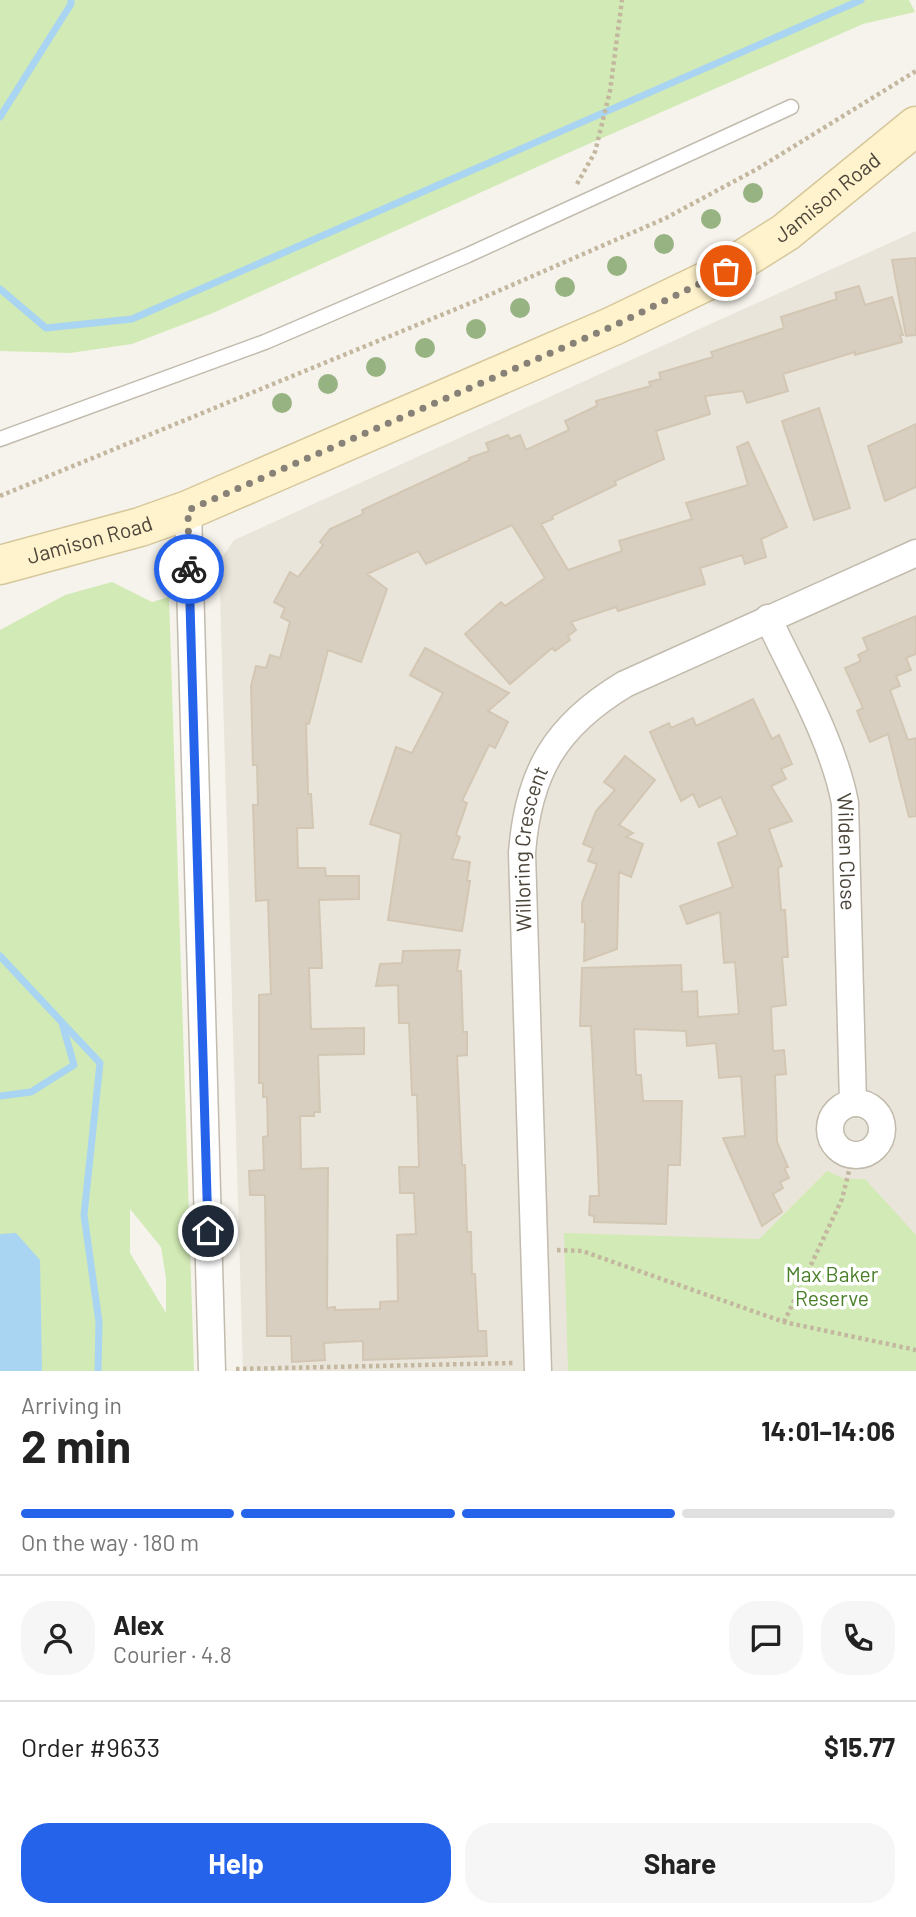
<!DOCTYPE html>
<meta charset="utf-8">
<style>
:root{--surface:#fff;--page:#f6f6f6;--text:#222;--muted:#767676;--line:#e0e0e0;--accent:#2563eb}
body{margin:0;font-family:Barlow,sans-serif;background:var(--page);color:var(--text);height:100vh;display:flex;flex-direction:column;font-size:26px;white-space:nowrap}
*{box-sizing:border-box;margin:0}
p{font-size:23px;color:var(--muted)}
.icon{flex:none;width:38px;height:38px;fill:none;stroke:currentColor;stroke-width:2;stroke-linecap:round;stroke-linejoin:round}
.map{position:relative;height:1371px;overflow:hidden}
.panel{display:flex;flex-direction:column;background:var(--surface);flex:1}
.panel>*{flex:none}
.pin{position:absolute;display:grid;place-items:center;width:60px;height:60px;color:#fff;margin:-30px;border:4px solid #fff;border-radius:50%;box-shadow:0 2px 7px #0007}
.courier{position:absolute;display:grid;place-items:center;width:70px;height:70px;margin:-35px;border:5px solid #2563eb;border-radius:50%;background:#fff;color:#222;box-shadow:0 2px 9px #0007}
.head em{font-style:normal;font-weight:700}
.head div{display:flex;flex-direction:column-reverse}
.head{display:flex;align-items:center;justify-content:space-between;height:119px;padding:0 21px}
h1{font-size:46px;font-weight:700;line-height:52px}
.bar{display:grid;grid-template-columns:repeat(4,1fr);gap:10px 7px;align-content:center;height:84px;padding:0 21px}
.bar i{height:9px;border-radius:5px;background:var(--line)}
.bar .on{background:var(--accent)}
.bar p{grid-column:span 4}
.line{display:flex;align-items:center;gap:18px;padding:0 21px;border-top:2px solid var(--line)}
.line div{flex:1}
.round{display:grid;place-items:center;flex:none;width:74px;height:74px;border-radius:28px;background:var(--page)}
.cta{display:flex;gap:14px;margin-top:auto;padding:14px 21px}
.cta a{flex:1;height:80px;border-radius:28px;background:var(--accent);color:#fff;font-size:28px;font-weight:700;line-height:80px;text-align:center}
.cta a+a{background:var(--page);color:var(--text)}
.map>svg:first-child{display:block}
.residential{fill:#eae5da}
.green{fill:#d2eab5;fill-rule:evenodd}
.water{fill:#a9d4f2}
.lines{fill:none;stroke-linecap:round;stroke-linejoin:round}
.stream{stroke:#a9d4f2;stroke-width:7}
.building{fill:#d8cfc1;stroke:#d3c7b4;stroke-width:2}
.lane-casing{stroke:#c2bbae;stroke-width:17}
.street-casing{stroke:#c2bbae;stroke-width:29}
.secondary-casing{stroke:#d6c79b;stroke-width:41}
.path{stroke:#c4b79f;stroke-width:4.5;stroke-dasharray:3.5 3.5;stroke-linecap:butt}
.lane{stroke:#fff;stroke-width:14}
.street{stroke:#fff;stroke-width:26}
.secondary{stroke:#fff3cd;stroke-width:38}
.tree{fill:#97b381}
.done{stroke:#878178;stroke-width:7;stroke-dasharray:0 12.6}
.route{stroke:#2563eb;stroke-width:9}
.labels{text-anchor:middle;stroke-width:7;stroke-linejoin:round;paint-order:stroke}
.street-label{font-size:21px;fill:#4b4439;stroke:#fff}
.park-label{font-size:21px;fill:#4a7f2a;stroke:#fff}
</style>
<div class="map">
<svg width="916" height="1371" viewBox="0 0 916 1371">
<rect width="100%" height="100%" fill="#f6f3ec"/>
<path class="residential" d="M 916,231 L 916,1371 L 243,1371 L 219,562 L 234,540 Z"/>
<g class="green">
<path d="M 0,0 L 909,0 L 915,12 L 863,24 L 568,153 L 213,313 L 132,344 L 70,353 L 0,351 Z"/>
<path d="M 112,582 L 152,602 L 169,597 L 194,1371 L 0,1371 L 0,630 L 65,595 ZM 130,1209 L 161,1247 L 166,1278 L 166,1313 L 130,1253 Z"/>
<path d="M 827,1171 L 845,1179 L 865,1179 L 916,1235 L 916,1371 L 568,1371 L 564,1233 L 759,1239 Z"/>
</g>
<path class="water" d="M 16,1233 L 40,1260 L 42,1371 L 0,1371 L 0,1234 Z"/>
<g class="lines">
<g class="stream">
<path d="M 0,117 L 71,4 L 71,0"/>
<path d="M 0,289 L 46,328 L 132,319 L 861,0"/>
<path d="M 0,956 L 100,1063 L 84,1215 L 99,1322 L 98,1371"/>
<path d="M 0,1096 L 31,1092 L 74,1065 L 62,1023"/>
</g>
</g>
<g class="building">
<path d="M 916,258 L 916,335 L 906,336 L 892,260 Z"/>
<path d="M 859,286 L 865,305 L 892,297 L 903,335 L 900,335 L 902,342 L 855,355 L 855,352 L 783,374 L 788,391 L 747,403 L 743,391 L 705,396 L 710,414 L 656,431 L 664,459 L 615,481 L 616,485 L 552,516 L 553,519 L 541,524 L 568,570 L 622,551 L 619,541 L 692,519 L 686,503 L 748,485 L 737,447 L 748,442 L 787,527 L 761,539 L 766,557 L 745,564 L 742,555 L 700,568 L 705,584 L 618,611 L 616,607 L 571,622 L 576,630 L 568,636 L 570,640 L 555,651 L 552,648 L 510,684 L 465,634 L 501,602 L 505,606 L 545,578 L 512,525 L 426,564 L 418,551 L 367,574 L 387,589 L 361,662 L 328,650 L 309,724 L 306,723 L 308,794 L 311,794 L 313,828 L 297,828 L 298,868 L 325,868 L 326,876 L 359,876 L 359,899 L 319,900 L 322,968 L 309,968 L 311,1029 L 364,1028 L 364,1054 L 318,1055 L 320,1112 L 314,1112 L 314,1116 L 300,1116 L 301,1169 L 328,1168 L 327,1308 L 335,1307 L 335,1310 L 380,1309 L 380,1302 L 398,1301 L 397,1235 L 416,1234 L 414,1193 L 400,1193 L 399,1167 L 419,1167 L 417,1095 L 412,1095 L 409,1023 L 399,1023 L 398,985 L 376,986 L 380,964 L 402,963 L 403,951 L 460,950 L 457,971 L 461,971 L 463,1032 L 467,1032 L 467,1055 L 457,1056 L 462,1165 L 465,1165 L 467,1232 L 471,1232 L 472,1274 L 475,1274 L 478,1331 L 486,1331 L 487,1356 L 363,1360 L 363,1341 L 324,1343 L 325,1360 L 292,1362 L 291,1336 L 267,1336 L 265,1195 L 250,1195 L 249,1171 L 264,1170 L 263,1137 L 268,1136 L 267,1097 L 263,1097 L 263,1083 L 259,1083 L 259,995 L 271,994 L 268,900 L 256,901 L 253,805 L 258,805 L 257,765 L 253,765 L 251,686 L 256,666 L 266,668 L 270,655 L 280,658 L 290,622 L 281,617 L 285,608 L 274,602 L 290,572 L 298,577 L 323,545 L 320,542 L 330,529 L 363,514 L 362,510 L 470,460 L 469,458 L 489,451 L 486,443 L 508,435 L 510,439 L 520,435 L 526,450 L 569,430 L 565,421 L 597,406 L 596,401 L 651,386 L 649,382 L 661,379 L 659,373 L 713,357 L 711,352 L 784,328 L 781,317 L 837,299 L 835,293 Z"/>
<path d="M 819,408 L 850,508 L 814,520 L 782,421 Z"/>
<path d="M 916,424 L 916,487 L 885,501 L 868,446 Z"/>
<path d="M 916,616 L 916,654 L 906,658 L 911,670 L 896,676 L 900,686 L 890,690 L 908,740 L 916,738 L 916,816 L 909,817 L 888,734 L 870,742 L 857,711 L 863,708 L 845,668 L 861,661 L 858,655 L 868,650 L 863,638 Z"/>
<path d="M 425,648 L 509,693 L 488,711 L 508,722 L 495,748 L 489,745 L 462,801 L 467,803 L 456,835 L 460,837 L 452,859 L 470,862 L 467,881 L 470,881 L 462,931 L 388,920 L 401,834 L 370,824 L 396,747 L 412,753 L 443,693 L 410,675 Z"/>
<path d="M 753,699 L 772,739 L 779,735 L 792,764 L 781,769 L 786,779 L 771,786 L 792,821 L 769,829 L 782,866 L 778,868 L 781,910 L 785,910 L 788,957 L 782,957 L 786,1005 L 771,1007 L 773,1051 L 784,1050 L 786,1074 L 775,1075 L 777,1142 L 788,1167 L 784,1168 L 789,1178 L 780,1182 L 783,1188 L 773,1194 L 782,1212 L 762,1226 L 723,1138 L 745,1136 L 741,1076 L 719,1078 L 716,1043 L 687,1046 L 686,1031 L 634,1029 L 636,1075 L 641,1075 L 643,1101 L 682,1101 L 680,1165 L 668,1165 L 666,1224 L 594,1222 L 594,1216 L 589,1215 L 590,1196 L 599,1196 L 597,1144 L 591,1026 L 580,1026 L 582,968 L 681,965 L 682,992 L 697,991 L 698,1017 L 739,1014 L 735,962 L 724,963 L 720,912 L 687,924 L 680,906 L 733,887 L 718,843 L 738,835 L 721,797 L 699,807 L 693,794 L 681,801 L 650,732 L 669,723 L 671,728 L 693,718 L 696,726 Z"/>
<path d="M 625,756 L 655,780 L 619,825 L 633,833 L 626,837 L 643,844 L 631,877 L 619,872 L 617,949 L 584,961 L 585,922 L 582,922 L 582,903 L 597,864 L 588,861 L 593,848 L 583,844 L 596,811 L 615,790 L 604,782 Z"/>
</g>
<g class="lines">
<g class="lane-casing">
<path id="lane" d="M 0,439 L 265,342 L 468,255 L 791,107"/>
</g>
<g class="street-casing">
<g id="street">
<path d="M 188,510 L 212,1371"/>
<path id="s1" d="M 768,618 C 795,676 833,740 845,803 L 853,1103"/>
<circle cx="856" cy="1129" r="26"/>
<path id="s2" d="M 538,1371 L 522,853 C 528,773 555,726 625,684 L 916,553"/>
</g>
</g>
<g class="secondary-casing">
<g id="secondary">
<path id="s3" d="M 0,565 L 140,527 L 188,510 L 613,326 L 713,278 L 786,232 L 916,126"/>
</g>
</g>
<g class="path">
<path d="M 577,184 L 595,152 L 610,91 L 622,0"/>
<path d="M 0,496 L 473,302 L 666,218 L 757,169 L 916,71"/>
<path d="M 557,1250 L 582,1251 L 784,1322 L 916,1350"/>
<path d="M 784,1322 L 842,1199 L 853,1155"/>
<path d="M 236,1369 L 514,1363"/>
</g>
<use href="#lane" class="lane"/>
<use href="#street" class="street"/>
<use href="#secondary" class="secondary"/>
</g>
<g class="tree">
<circle cx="753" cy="193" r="10"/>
<circle cx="711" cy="219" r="10"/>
<circle cx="664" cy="244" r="10"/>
<circle cx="617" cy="266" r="10"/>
<circle cx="565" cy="287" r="10"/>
<circle cx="520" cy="308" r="10"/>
<circle cx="476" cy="329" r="10"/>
<circle cx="425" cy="348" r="10"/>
<circle cx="376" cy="367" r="10"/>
<circle cx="328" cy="384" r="10"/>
<circle cx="282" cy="403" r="10"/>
</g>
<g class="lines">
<path class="done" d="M 189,569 L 188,510 L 613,326 L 726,271"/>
<path class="route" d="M 189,569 L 208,1231"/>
</g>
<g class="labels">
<g class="street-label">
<text dy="7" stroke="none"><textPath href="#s3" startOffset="910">Jamison Road</textPath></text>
<text dy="7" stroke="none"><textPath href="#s3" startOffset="93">Jamison Road</textPath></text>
<text dy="7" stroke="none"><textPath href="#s2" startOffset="523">Willoring Crescent</textPath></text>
<text dy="7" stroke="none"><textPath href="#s1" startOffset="250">Wilden Close</textPath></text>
</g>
<g class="park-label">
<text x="832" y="1282">Max Baker<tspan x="832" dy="24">Reserve</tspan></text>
</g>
</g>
</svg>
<div class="pin" style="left:726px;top:271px;background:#ea580c"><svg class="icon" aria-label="bag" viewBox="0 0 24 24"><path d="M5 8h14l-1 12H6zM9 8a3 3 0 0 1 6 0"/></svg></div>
<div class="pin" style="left:208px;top:1231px;background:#1f2937"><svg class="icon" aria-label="home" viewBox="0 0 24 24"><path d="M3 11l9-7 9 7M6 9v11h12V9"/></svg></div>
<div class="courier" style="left:189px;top:569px"><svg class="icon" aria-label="bike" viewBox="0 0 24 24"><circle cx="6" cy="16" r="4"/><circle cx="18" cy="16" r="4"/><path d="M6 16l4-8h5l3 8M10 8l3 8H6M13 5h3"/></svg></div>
</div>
<section class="panel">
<div class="head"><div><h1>2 min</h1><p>Arriving in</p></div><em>14:01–14:06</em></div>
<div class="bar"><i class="on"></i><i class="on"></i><i class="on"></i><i></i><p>On the way · 180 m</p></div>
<div class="line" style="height:126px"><a class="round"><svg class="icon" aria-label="person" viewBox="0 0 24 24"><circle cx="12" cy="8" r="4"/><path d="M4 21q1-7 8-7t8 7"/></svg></a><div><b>Alex</b><p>Courier · 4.8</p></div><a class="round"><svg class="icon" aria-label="chat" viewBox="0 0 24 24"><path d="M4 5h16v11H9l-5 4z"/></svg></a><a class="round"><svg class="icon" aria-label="phone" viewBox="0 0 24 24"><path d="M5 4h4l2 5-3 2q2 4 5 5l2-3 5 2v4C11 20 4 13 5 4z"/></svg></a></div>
<div class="line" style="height:91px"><div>Order #9633</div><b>$15.77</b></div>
<div class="cta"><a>Help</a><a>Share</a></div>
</section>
